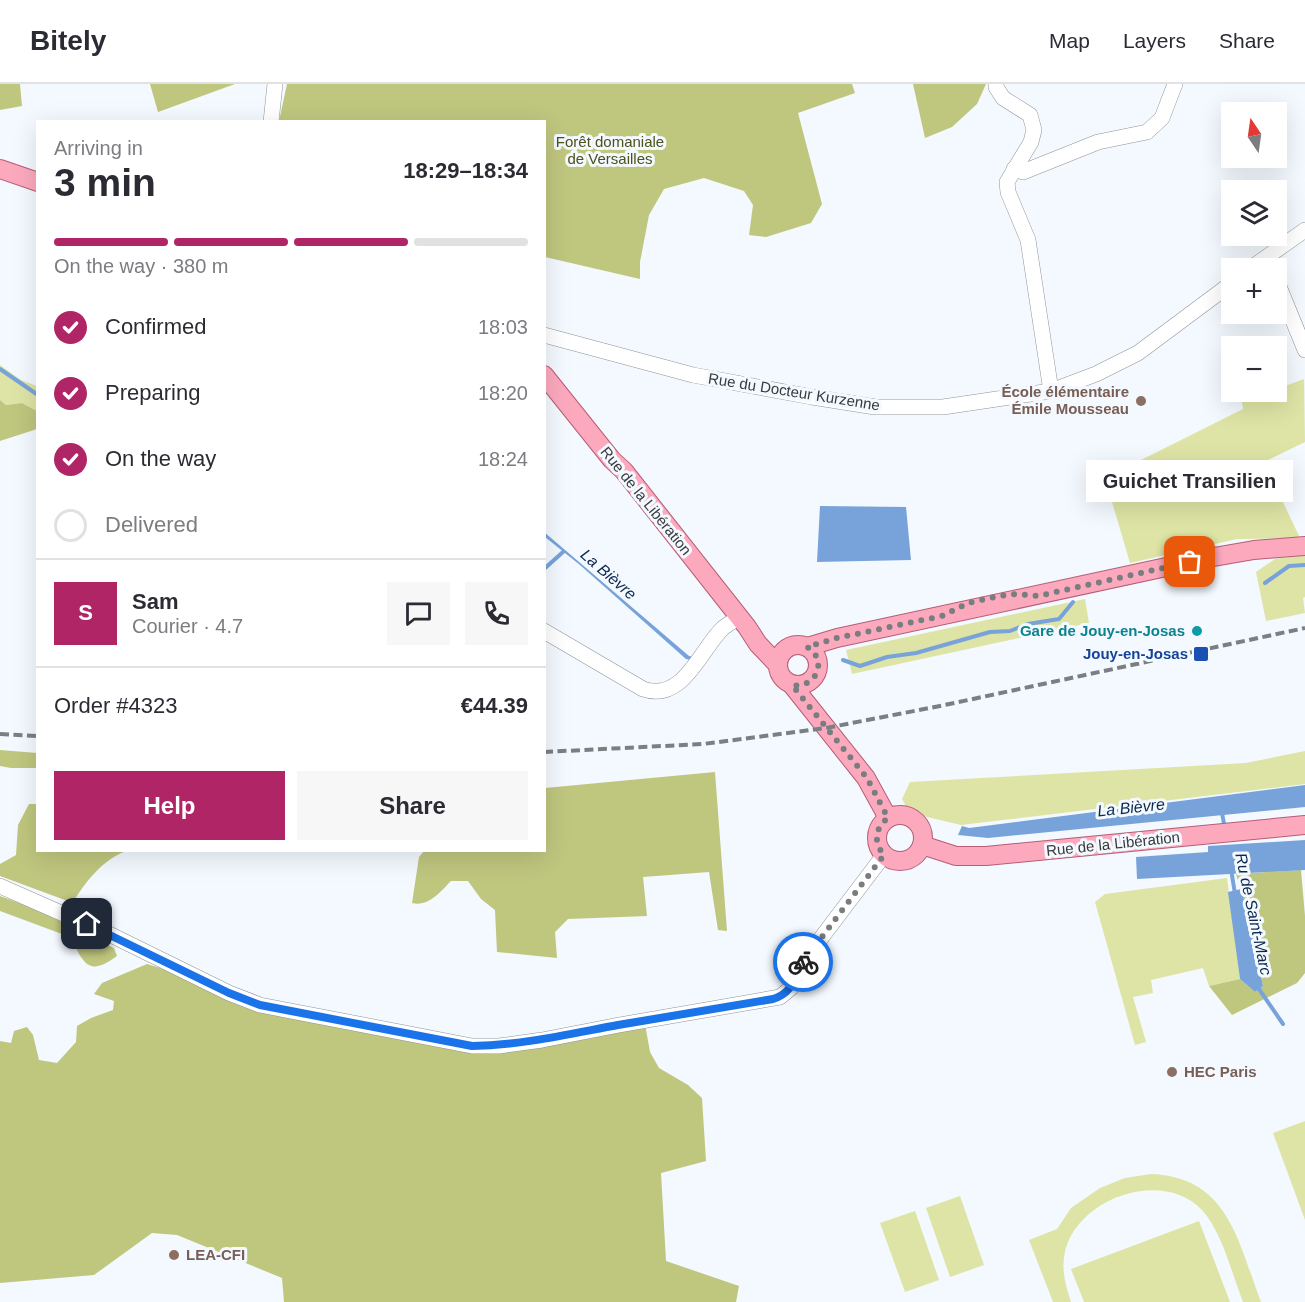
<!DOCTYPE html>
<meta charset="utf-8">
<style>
:root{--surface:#fff;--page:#f7f7f7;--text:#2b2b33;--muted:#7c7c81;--line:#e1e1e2;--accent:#af2565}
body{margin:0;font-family:Helvetica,sans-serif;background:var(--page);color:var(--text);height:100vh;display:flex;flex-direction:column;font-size:22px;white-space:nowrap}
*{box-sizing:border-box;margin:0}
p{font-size:20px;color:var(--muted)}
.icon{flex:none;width:33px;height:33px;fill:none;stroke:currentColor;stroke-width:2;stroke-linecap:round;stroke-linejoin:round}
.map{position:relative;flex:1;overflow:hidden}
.drawer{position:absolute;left:36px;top:36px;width:510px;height:732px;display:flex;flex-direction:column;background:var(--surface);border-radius:0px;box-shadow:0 6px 24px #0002}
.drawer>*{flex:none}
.needle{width:39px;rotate:347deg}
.buttons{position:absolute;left:1221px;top:18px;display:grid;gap:12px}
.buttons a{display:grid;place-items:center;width:66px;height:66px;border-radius:0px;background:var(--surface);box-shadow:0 6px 24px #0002;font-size:30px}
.pin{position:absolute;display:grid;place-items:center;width:51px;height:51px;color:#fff;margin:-26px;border-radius:12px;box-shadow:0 3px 9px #0006}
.courier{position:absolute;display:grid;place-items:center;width:60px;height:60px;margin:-30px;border:4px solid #1a73e8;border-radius:50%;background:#fff;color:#222;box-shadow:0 2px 8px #0007}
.bubble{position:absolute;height:42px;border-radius:0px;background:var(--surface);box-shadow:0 6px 24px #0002;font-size:20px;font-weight:800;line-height:42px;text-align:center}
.headline em{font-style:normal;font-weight:800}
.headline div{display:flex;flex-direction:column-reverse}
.headline{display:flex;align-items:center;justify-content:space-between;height:102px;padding:0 18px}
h1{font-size:39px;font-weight:800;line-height:45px}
.bar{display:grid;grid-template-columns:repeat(4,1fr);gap:9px 6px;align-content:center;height:72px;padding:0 18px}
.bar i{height:8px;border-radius:4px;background:var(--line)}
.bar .on{background:var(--accent)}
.bar p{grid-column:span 4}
.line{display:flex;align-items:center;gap:15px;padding:0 18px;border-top:2px solid var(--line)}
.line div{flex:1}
.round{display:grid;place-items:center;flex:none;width:63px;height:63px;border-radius:0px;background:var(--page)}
ol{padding:0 18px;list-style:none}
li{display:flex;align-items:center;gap:18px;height:66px}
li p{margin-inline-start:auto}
li .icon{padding:6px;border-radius:50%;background:var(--accent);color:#fff;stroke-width:4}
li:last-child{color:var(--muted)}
li i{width:33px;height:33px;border:3px solid var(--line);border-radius:50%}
.primary-button{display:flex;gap:12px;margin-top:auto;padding:12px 18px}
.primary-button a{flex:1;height:69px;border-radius:0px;background:var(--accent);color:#fff;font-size:24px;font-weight:800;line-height:69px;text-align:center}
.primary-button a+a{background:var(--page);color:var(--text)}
header{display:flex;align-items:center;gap:36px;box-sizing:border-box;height:84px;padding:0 30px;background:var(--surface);border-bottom:2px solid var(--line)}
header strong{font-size:28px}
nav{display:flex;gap:33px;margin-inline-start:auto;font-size:21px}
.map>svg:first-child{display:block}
.green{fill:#dee4a5}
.forest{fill:#bfc67e}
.water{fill:#78a3da}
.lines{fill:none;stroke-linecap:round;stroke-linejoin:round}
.stream{stroke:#78a3da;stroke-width:4}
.minor-casing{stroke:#8f9498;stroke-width:16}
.major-casing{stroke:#b65d74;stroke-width:20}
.minor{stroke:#fff;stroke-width:15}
.major{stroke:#fca9be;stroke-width:18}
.rail{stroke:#7b7f82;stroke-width:4;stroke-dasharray:9 4.5;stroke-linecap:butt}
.done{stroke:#797d80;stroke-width:6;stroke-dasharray:0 10.8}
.route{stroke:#1a73e8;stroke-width:8}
.education-dot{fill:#8d6e63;stroke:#f3f9fe;stroke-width:2}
.culture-dot{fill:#0f9aa8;stroke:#f3f9fe;stroke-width:2}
.transit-dot{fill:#1a4fb4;stroke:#f3f9fe;stroke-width:2}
.labels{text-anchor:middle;stroke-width:6;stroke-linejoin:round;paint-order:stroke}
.park-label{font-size:15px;fill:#4e511c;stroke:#f3f9fe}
.street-label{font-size:15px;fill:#383a3c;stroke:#f3f9fe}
.education-label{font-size:15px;font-weight:bold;fill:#785e54;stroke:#f3f9fe;text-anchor:start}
.culture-label{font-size:15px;font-weight:bold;fill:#0d838f;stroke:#f3f9fe;text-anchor:end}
.transit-label{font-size:15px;font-weight:bold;fill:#164399;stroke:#f3f9fe;text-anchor:end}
.water-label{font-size:16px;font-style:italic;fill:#0b294d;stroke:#f3f9fe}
</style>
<header>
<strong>Bitely</strong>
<nav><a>Map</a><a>Layers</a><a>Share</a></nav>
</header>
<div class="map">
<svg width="1305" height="1218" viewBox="0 0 1305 1218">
<rect width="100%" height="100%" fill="#f3f9fe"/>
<g class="green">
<path d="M 0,281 L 21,296 L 37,302 L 37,327 L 22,319 L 6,321 L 0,316 Z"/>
<path d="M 1304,295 L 1305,358 L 1264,378 L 1300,454 L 1237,455 L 1130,479 L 1105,394 L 1243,325 L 1242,318 L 1271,308 L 1276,308 L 1277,305 Z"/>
<path d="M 1305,471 L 1305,513 L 1303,514 L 1305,529 L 1266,537 L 1256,488 L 1275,475 Z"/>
<path d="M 1085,515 L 1089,539 L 852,590 L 846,566 Z"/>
<path d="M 1305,667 L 1305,700 L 961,741 L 910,729 L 902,715 L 910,698 L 1246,679 Z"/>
<path d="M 1227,794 L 1240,895 L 1209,902 L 1203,884 L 1151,896 L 1153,909 L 1133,913 L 1146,958 L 1135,961 L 1095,818 L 1105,810 Z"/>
<path d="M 1305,1037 L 1305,1136 L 1273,1049 Z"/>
<path d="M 1151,1090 C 1229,1093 1238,1158 1261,1218 L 1243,1218 C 1232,1190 1222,1148 1202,1126 C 1161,1083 1072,1116 1064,1173 C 1062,1189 1066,1203 1071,1218 L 1053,1218 L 1029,1156 L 1057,1145 L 1071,1124 L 1100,1104 L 1125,1094 Z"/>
<path d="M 960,1112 L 984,1181 L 950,1193 L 926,1124 Z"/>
<path d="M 915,1127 L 939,1196 L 905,1208 L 880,1139 Z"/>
<path d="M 1199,1137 L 1230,1218 L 1084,1218 L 1071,1185 Z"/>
</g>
<g class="forest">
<path d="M 0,0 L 20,0 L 22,22 L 0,26 Z"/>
<path d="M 150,0 L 235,0 L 158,28 Z"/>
<path d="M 287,0 L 852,0 L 855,9 L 798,29 L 822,120 L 811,139 L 766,153 L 749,151 L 753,121 L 744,107 L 704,94 L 664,105 L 649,131 L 640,178 L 640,195 L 545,173 L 544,38 L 279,37 Z"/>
<path d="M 913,0 L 986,0 L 977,20 L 952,43 L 925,54 Z"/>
<path d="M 0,316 L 6,321 L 22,319 L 37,327 L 37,345 L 0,357 Z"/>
<path d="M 0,666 L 37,669 L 37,684 L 11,684 L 0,682 Z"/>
<path d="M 715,688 L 727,847 L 718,846 L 709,788 L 643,793 L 647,832 L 568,835 L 555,848 L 557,874 L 497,868 L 495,826 L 481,815 L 468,797 L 451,797 C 440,808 429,823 412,819 L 419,773 L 424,767 L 544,766 L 545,704 Z"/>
<path d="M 29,720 L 37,720 L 38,766 L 127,767 C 105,773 83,800 73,819 L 0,792 L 0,780 L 16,771 L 18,741 Z"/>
<path d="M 1301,786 L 1305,832 L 1305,889 L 1297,899 L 1232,931 L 1209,902 L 1240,895 L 1255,908 L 1263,902 L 1249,834 L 1236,790 Z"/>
<path d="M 0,812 L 36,825 L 114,864 L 117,872 C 87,894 84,878 70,853 L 0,827 Z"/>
<path d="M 147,880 L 160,884 L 257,926 L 435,962 L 645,940 L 650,968 L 659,984 L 688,1001 L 702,1014 L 706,1077 L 661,1089 L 666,1177 L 739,1202 L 736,1218 L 284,1218 L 282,1194 L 177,1151 L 152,1149 L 94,1191 L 0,1199 L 0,957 L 11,959 L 14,947 L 27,943 L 33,951 L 39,976 L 57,979 L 76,958 L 77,942 L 91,934 L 113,926 L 114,917 L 94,910 L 102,899 Z"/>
</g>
<g class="water">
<path d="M 820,422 L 906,423 L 911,476 L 817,478 Z"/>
<path d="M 544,448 L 689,572 L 698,574 L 696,577 L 686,575 L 580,481 L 545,453 Z"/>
<path d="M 1305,701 L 1305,723 L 988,754 L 958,751 L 962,742 L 969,744 Z"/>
<path d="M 1305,756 L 1305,786 L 1137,795 L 1136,773 L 1208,768 L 1208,762 Z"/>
<path d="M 1241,805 L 1249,834 L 1263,902 L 1255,908 L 1240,895 L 1228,808 Z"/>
</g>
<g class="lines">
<g class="stream">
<path d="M 0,285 L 38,311"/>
<path d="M 544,485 L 563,468"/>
<path d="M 1265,499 L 1289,482 L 1305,481"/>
<path d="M 843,576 L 860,582 L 887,573 L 916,569 L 990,548 L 1010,547 L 1028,540 L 1059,535 L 1073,518"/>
<path d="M 1222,729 L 1225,745"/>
<path d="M 1231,785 L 1235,810"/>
<path d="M 1257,902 L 1283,940"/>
</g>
<g class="minor-casing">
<g id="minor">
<path d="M 996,0 L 996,3 L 1003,14 L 1030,31 L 1034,46 L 1031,58 L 1007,98 L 1008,108 L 1028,156 L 1051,307"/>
<path d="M 271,38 L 275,0"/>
<path d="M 1014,85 L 1023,88 L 1098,58 L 1147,48 L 1162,34 L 1175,0"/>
<path d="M 1251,184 L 1305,146"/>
<path d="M 1276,195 L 1305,266"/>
<path d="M 544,251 L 693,291 L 812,313 L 875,323 L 943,323 L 1051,307 L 1096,290 L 1138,269 L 1232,199"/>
<path d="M 544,547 L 643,605 C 683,619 700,566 723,544 C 728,540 734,537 739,533"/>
<path d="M 0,802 L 109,850 L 229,909 L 260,921 L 472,962 L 499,962 L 542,956 L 619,941 L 780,913 L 791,904 L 806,874 L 884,771"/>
</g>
</g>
<g class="major-casing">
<g id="major">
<path d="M 0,85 L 38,98"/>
<path d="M 544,291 L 612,376 L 624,387 L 747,543 L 758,560 L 778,581"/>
<circle cx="798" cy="581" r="20"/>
<path d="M 807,563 L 837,554 L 1208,474 L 1254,466 L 1305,462"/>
<path d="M 792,601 L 866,694 L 888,734"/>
<circle cx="900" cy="754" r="23"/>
<path d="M 922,761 L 956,772 L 986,772 L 1305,741"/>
</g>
</g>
<use href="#minor" class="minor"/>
<use href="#major" class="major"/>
<g class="rail">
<path d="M 0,650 L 38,652"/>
<path d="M 544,668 L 703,660 L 826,644 L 940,622 L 1305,544"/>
</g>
</g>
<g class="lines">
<path class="done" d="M 803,878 L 884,771 C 873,758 875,744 888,734 L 867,694 L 792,601 C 816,605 829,576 807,563 L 837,554 L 942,532 L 968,519 L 999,512 L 1017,510 L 1038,512 L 1190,478"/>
<path class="route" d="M 87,840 L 229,909 L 260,921 L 472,962 C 522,961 569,950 618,941 C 670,932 722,924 773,915 C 793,909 794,894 803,878"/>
</g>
<g class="education-dot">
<circle cx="1141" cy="317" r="6"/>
<circle cx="1172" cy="988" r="6"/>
<circle cx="174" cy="1171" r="6"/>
</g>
<circle class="culture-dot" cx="1197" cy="547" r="6"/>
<rect class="transit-dot" x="1193" y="562" width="16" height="16" rx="3"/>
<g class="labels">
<g class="park-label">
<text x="610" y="63">Forêt domaniale<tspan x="610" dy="17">de Versailles</tspan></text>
</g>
<g class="street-label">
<text transform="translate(794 308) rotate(9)" y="5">Rue du Docteur Kurzenne</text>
<text transform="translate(646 417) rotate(51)" y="5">Rue de la Libération</text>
<text transform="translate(1113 760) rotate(-6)" y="5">Rue de la Libération</text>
</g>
<g class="education-label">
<text x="1129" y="313" text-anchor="end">École élémentaire<tspan x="1129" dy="17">Émile Mousseau</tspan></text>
<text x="1184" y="993">HEC Paris</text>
<text x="186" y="1176">LEA-CFI</text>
</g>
<g class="culture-label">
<text x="1185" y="552">Gare de Jouy-en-Josas</text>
</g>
<g class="transit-label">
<text x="1188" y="575">Jouy-en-Josas</text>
</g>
<g class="water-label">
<text transform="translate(609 490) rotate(41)" y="6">La Bièvre</text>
<text transform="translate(1131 723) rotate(-6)" y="6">La Bièvre</text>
<text transform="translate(1254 830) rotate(78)" y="6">Ru de Saint-Marc</text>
</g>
</g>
</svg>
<div class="buttons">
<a><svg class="needle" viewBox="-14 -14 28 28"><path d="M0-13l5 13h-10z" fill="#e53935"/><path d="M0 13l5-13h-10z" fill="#7c7c81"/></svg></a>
<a><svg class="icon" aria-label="layers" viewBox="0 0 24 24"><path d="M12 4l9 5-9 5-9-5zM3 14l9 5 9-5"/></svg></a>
<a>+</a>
<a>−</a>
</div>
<div class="pin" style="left:1190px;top:478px;background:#ea580c"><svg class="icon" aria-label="bag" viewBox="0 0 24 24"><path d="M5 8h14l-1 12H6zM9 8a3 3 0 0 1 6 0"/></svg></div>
<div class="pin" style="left:87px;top:840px;background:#1f2937"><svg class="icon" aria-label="home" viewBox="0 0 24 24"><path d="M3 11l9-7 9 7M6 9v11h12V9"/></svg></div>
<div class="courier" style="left:803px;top:878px"><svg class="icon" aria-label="bike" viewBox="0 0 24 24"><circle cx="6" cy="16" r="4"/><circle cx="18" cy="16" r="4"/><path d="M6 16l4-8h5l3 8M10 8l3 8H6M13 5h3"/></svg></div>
<div class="bubble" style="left:1086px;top:376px;width:207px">Guichet Transilien</div>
<section class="drawer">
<div class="headline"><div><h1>3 min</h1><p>Arriving in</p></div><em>18:29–18:34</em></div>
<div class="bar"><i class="on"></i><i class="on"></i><i class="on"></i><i></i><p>On the way · 380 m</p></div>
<ol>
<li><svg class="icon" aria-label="check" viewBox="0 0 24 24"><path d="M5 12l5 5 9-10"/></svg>Confirmed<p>18:03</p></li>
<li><svg class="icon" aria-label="check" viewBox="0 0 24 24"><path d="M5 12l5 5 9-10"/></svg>Preparing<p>18:20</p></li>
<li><svg class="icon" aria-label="check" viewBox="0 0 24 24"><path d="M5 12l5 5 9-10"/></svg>On the way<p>18:24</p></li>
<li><i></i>Delivered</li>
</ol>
<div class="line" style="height:108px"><b class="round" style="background:var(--accent);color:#fff">S</b><div><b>Sam</b><p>Courier · 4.7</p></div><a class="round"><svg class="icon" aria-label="chat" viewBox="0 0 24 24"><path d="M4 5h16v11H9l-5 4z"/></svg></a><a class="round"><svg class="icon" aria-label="phone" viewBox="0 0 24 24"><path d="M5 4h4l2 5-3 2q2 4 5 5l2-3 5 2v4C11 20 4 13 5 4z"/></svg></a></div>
<div class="line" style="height:78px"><div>Order #4323</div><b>€44.39</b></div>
<div class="primary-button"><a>Help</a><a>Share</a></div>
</section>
</div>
